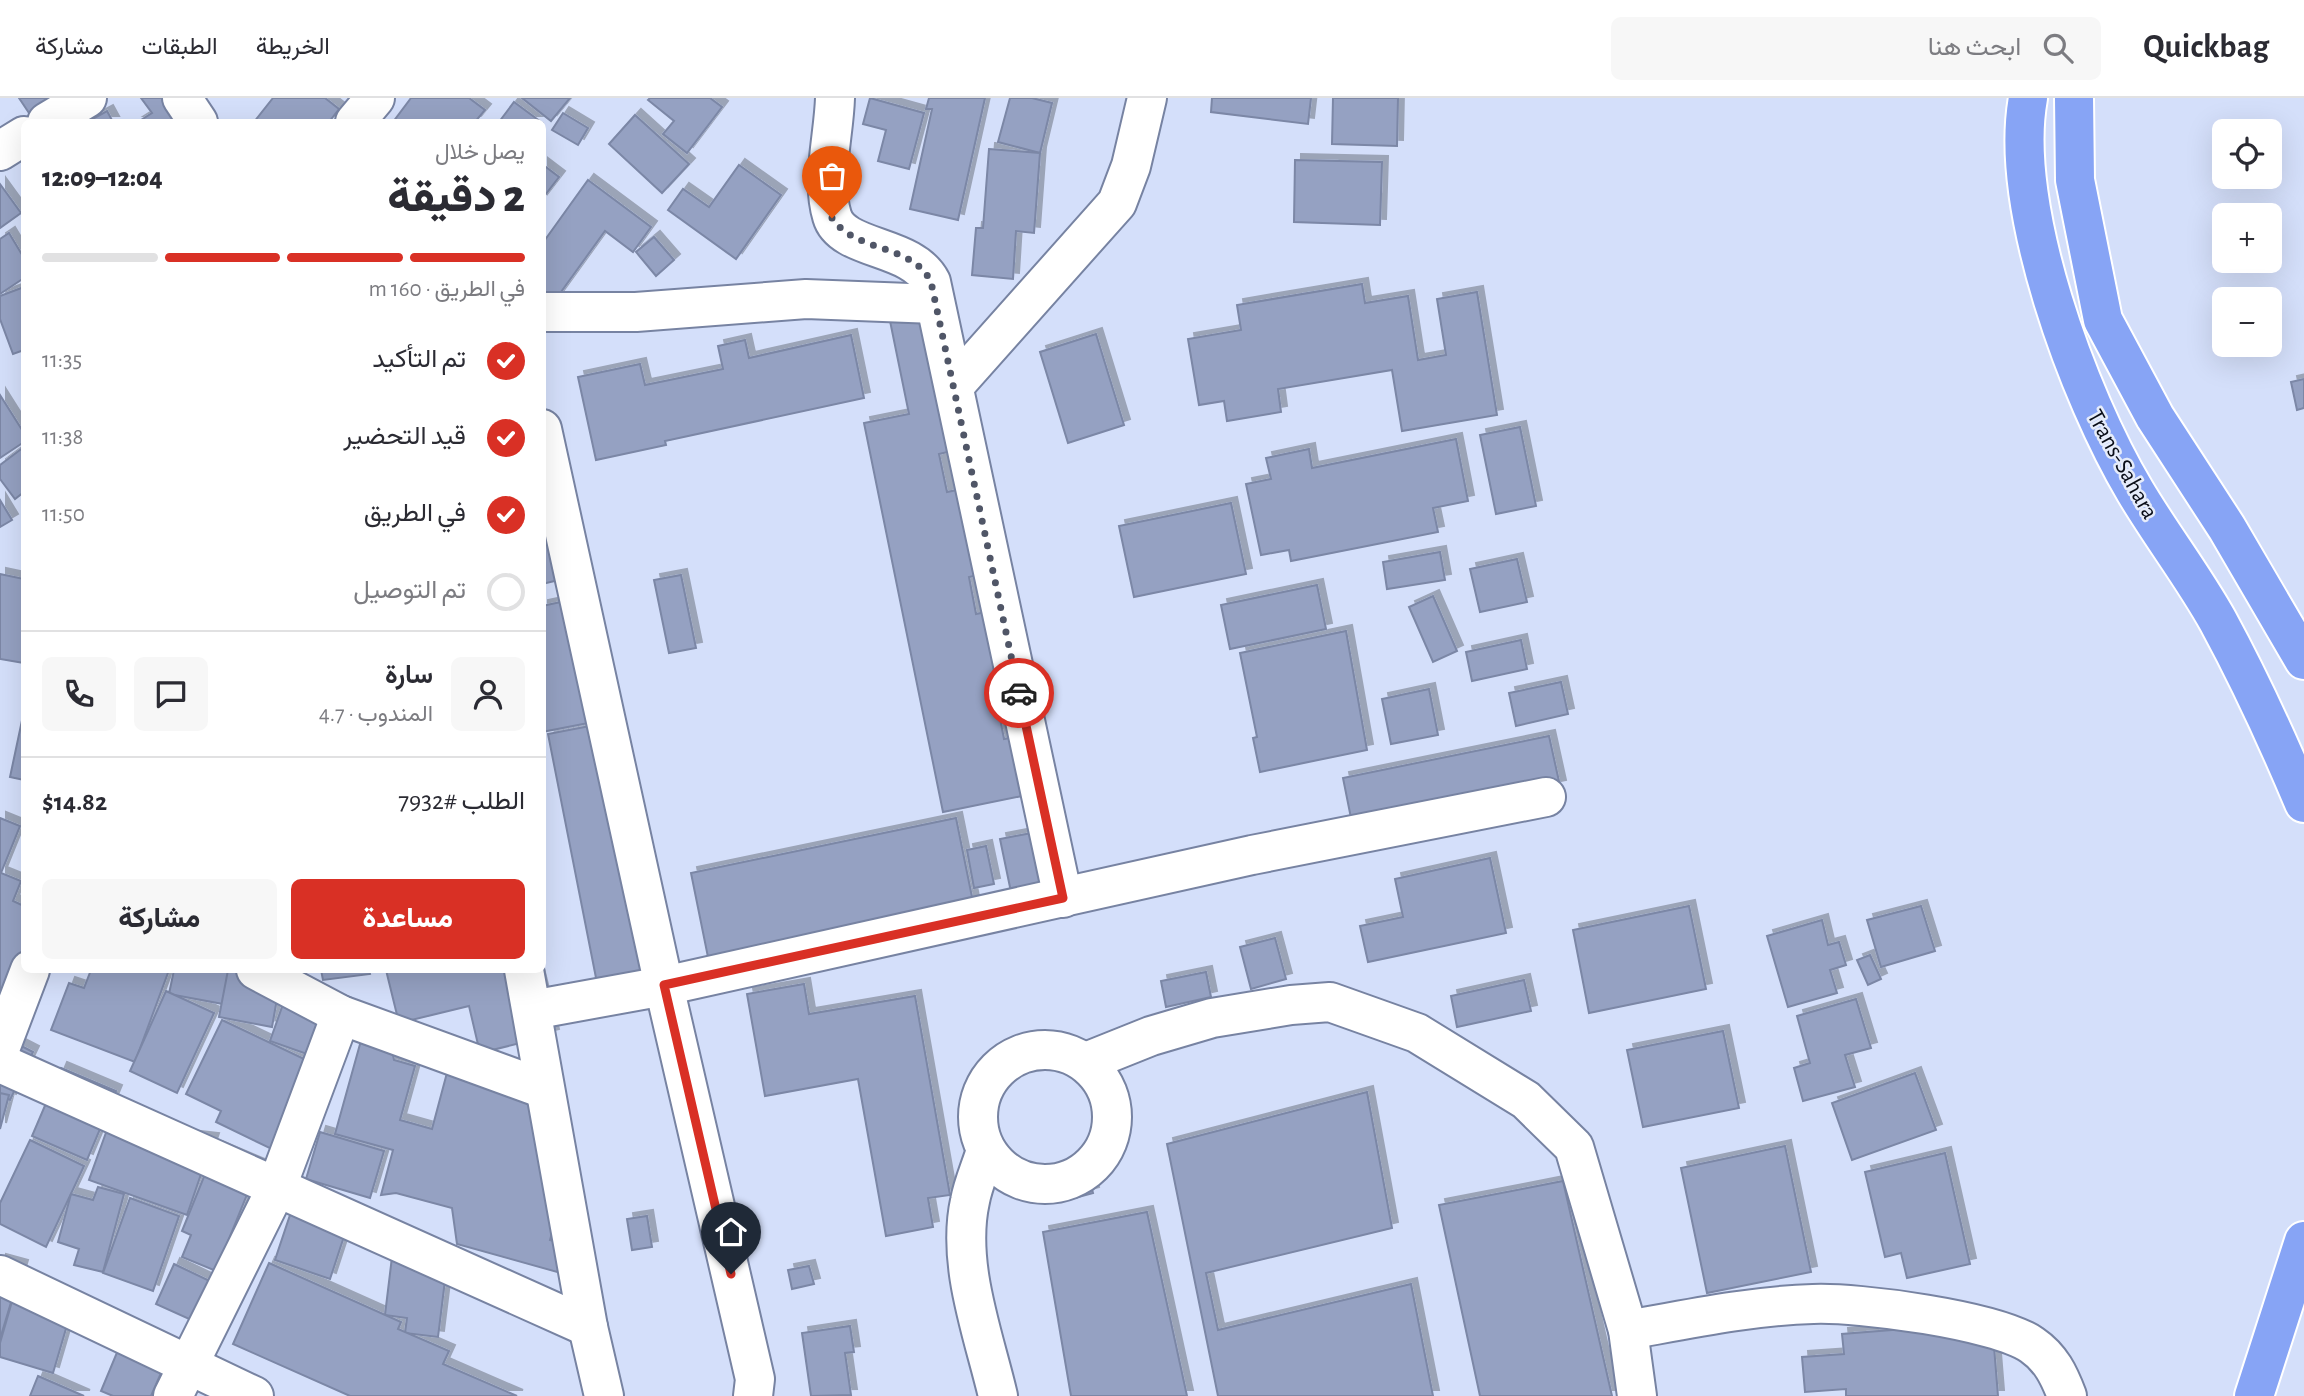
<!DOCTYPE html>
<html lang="ar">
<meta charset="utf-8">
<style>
:root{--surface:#fff;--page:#f7f7f7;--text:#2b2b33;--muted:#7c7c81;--line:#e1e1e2;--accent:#d93025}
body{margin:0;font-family:"Alegreya Sans",Vazirmatn,sans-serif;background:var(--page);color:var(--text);direction:rtl;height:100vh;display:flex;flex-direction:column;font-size:26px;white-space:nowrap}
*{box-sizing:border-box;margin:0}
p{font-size:23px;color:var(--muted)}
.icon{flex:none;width:38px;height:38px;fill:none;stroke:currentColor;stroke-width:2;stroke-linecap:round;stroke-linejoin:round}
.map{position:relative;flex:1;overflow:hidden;direction:ltr}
.drawer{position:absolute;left:21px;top:21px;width:525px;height:854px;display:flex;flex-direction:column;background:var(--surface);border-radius:10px;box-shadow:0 7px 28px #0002;direction:rtl}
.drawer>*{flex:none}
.controls{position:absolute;left:2212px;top:21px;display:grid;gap:14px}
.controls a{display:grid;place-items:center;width:70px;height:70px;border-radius:10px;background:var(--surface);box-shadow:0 7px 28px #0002;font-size:35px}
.pin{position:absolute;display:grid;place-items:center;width:60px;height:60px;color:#fff;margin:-72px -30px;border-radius:50% 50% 50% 0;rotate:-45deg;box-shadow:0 0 7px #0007}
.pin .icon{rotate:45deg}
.courier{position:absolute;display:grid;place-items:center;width:70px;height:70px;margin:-35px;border:5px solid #d93025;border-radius:50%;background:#fff;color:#222;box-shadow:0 2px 9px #0007}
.head em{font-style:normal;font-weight:800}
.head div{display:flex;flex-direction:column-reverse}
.head{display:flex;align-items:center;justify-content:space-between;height:119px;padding:0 21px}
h1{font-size:46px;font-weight:800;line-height:52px}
.bar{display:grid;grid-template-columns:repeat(4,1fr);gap:10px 7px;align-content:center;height:84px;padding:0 21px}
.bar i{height:9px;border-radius:5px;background:var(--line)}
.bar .on{background:var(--accent)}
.bar p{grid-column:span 4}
.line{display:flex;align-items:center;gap:18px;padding:0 21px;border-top:2px solid var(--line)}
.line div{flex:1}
.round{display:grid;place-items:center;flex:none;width:74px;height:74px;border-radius:10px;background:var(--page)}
ol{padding:0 21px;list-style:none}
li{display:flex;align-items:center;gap:21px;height:77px}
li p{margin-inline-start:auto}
li .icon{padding:7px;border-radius:50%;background:var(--accent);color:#fff;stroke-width:4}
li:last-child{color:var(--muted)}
li i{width:38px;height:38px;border:4px solid var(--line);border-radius:50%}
.button{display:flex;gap:14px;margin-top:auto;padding:14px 21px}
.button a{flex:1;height:80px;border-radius:10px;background:var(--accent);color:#fff;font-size:28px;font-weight:800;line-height:80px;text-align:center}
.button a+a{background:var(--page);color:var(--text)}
header{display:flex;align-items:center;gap:42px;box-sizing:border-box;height:98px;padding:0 35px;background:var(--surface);border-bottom:2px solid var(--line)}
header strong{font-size:33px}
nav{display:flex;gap:38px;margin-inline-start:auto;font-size:24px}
.search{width:490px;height:63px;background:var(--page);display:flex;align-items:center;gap:18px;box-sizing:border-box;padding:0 24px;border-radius:10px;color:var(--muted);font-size:26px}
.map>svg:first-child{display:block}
.building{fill:#95a1c2;stroke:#7b87a6;stroke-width:2;filter:url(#shadow)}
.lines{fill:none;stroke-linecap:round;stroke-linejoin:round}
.minor-casing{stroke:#7783a2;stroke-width:42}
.highway-casing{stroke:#fff;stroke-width:42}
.minor{stroke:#fff;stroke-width:38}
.highway{stroke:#87a4f5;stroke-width:38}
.done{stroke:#505667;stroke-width:7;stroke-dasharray:0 12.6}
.route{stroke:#d93025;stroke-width:9}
.labels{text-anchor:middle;stroke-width:5;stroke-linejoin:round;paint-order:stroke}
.street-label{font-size:24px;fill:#090d18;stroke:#e6ecfa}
</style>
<header>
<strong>Quickbag</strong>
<div class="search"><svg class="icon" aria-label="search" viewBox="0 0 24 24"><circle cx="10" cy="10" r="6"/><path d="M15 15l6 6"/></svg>ابحث هنا</div>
<nav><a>الخريطة</a><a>الطبقات</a><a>مشاركة</a></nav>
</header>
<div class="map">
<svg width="2304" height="1298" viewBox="0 0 2304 1298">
<defs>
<filter id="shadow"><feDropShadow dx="6" dy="-6" stdDeviation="0" flood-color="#0004"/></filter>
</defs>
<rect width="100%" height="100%" fill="#d4dffa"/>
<g class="building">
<path d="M 19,0 L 51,0 L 35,24 Z"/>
<path d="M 141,0 L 176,0 L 193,24 L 138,24 L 152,15 Z"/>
<path d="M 273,0 L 325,0 L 339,11 L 329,24 L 254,24 Z"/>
<path d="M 411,0 L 469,0 L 485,12 L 475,24 L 393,24 Z"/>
<path d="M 522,0 L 570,0 L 551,23 Z"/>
<path d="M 650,0 L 710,0 L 722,9 L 687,55 L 663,36 L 674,23 L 648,2 Z"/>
<path d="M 870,0 L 924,15 L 909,71 L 878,63 L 886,32 L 863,26 Z"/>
<path d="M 929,0 L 985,0 L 958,122 L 910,111 L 932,11 L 926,11 Z"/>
<path d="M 1010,0 L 1032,0 L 1052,5 L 1040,55 L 998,44 Z"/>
<path d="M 1212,0 L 1311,0 L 1308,26 L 1211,14 Z"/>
<path d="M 1333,0 L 1398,0 L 1397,48 L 1332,46 Z"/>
<path d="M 514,4 L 541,24 L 499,24 Z"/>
<path d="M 107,13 L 113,24 L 87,24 Z"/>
<path d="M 563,15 L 588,30 L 578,47 L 552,32 Z"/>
<path d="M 635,17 L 689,66 L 662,95 L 609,46 Z"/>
<path d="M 989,51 L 1040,55 L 1034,135 L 1016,133 L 1013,181 L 972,177 L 976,130 L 983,130 Z"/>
<path d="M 1295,62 L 1382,64 L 1380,127 L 1294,124 Z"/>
<path d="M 542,66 L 559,79 L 542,101 Z"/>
<path d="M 739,67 L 781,97 L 736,161 L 668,112 L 683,91 L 709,109 Z"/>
<path d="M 588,82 L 651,129 L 633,154 L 605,133 L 548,212 L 542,208 L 542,146 Z"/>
<path d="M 0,86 L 21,115 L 0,130 Z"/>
<path d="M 9,135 L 24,160 L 24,180 L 0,196 L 0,141 Z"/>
<path d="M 654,139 L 674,162 L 656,178 L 636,154 Z"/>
<path d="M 1362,186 L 1365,205 L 1408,198 L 1418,262 L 1446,257 L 1437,201 L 1477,194 L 1497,317 L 1402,333 L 1392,272 L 1278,291 L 1281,314 L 1227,323 L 1224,303 L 1199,307 L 1188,241 L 1241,232 L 1237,207 Z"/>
<path d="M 24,189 L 24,252 L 13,256 L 0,221 L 0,198 Z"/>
<path d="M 931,210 L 960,351 L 939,356 L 947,394 L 957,392 L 974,478 L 969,479 L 976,516 L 995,512 L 1013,602 L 997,605 L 1004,641 L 1020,638 L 1032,696 L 943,714 L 864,325 L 909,316 L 889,218 Z"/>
<path d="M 1096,236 L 1124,327 L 1068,345 L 1040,254 Z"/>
<path d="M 851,237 L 864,300 L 665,343 L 666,347 L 596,362 L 578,279 L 640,266 L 645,287 L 723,271 L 718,248 L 745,242 L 749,260 Z"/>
<path d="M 2304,281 L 2304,310 L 2297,312 L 2291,284 Z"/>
<path d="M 0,297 L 24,335 L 24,344 L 0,360 Z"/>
<path d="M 542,325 L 576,478 L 542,486 Z"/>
<path d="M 1520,329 L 1536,408 L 1496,416 L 1480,337 Z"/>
<path d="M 1456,341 L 1468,403 L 1433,410 L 1438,434 L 1291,463 L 1289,452 L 1261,457 L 1246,386 L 1271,381 L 1266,360 L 1309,351 L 1312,370 Z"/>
<path d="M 24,349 L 24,394 L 15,401 L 0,381 L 0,367 Z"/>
<path d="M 0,402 L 12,422 L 0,429 Z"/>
<path d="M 1231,405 L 1246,476 L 1134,499 L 1119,428 Z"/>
<path d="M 1440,454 L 1445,482 L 1387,491 L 1383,464 Z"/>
<path d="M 1517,461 L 1527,504 L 1480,514 L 1470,471 Z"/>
<path d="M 0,476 L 24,481 L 24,565 L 0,561 Z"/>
<path d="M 681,477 L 696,550 L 669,555 L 654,482 Z"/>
<path d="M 1317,487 L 1326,531 L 1230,551 L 1221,507 Z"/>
<path d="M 1433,498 L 1457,553 L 1433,564 L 1409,509 Z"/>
<path d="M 584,499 L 609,621 L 542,634 L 542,508 Z"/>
<path d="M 1346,533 L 1367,652 L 1260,674 L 1253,640 L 1257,639 L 1240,555 Z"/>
<path d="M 1521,542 L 1527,571 L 1472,583 L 1466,554 Z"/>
<path d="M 1561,584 L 1568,616 L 1516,628 L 1509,595 Z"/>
<path d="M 1429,591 L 1438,637 L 1391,646 L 1382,601 Z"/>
<path d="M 24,613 L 24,682 L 10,679 Z"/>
<path d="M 616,623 L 665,876 L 598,890 L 548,636 Z"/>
<path d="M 1549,638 L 1560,688 L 1353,730 L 1343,680 Z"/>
<path d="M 0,720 L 20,728 L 1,775 L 21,783 L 13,803 L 24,808 L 24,872 L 0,914 Z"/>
<path d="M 956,720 L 973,804 L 710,869 L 691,775 Z"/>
<path d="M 1037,734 L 1047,786 L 1011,794 L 1000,741 Z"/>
<path d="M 986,748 L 994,786 L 974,790 L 967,752 Z"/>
<path d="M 1490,760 L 1506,835 L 1368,864 L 1360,828 L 1403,819 L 1395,781 Z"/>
<path d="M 1689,808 L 1706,891 L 1589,915 L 1573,832 Z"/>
<path d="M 1921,808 L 1935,853 L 1881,869 L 1867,822 Z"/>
<path d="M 1822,822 L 1828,847 L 1839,844 L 1846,867 L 1830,872 L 1837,895 L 1788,909 L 1767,838 Z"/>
<path d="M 1275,840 L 1286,881 L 1251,891 L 1240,849 Z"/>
<path d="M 1870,857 L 1881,881 L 1868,887 L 1857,862 Z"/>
<path d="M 91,872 L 169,872 L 135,964 L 51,932 L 69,885 L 84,890 Z"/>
<path d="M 174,872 L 230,872 L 223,906 L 169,896 Z"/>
<path d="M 228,872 L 281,878 L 272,929 L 219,919 Z"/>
<path d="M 321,872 L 369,872 L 370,876 L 323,882 Z"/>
<path d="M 386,872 L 537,872 L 553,937 L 480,955 L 469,908 L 399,925 Z"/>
<path d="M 1206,874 L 1211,899 L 1166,909 L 1161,883 Z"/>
<path d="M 1524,882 L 1531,913 L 1457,929 L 1451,898 Z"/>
<path d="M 804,886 L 809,916 L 915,898 L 950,1097 L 928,1100 L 933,1129 L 886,1138 L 858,981 L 765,998 L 747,896 Z"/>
<path d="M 166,893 L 214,915 L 177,995 L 130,973 Z"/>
<path d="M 287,895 L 337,913 L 321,961 L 270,943 Z"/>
<path d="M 1856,901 L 1871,950 L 1845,957 L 1855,989 L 1803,1003 L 1794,970 L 1810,965 L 1797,918 Z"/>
<path d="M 222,922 L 321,969 L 280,1055 L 216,1024 L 221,1013 L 186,996 Z"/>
<path d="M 1723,933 L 1739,1010 L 1643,1029 L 1627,952 Z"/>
<path d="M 0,937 L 33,954 L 10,1002 L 0,997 Z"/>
<path d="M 362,939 L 391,947 L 394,962 L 415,968 L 400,1022 L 432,1031 L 452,956 L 543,981 L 558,1113 L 550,1142 L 582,1151 L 586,1182 L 457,1146 L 452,1110 L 396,1095 L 381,1097 L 393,1052 L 335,1036 Z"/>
<path d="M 61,970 L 116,993 L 87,1062 L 32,1038 Z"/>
<path d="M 1915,975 L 1936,1032 L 1852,1062 L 1832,1005 Z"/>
<path d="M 1367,994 L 1392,1130 L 1206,1175 L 1218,1232 L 1411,1186 L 1433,1298 L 1218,1298 L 1167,1046 Z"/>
<path d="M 0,995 L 9,997 L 0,1031 Z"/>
<path d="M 108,1029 L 213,1041 L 187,1117 L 89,1082 Z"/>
<path d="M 320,1034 L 384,1053 L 370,1100 L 306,1081 Z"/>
<path d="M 30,1042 L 84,1068 L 46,1149 L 0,1126 L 0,1105 Z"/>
<path d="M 1785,1048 L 1811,1174 L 1707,1195 L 1681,1070 Z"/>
<path d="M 216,1049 L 259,1067 L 216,1173 L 182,1159 L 191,1137 L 182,1133 Z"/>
<path d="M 1945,1055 L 1970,1166 L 1907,1180 L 1901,1155 L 1885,1159 L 1865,1074 Z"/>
<path d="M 1086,1069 L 1093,1095 L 1071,1101 L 1063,1075 Z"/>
<path d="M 1563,1083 L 1612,1298 L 1480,1298 L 1439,1107 Z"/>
<path d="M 98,1089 L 124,1096 L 103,1174 L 74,1167 L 79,1151 L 58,1144 L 71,1096 L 93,1102 Z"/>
<path d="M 297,1096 L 352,1114 L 330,1181 L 275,1162 Z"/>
<path d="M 130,1100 L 179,1118 L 153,1193 L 103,1175 Z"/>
<path d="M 1147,1114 L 1187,1298 L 1071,1298 L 1043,1134 Z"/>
<path d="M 647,1118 L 652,1149 L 632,1152 L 627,1121 Z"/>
<path d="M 448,1158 L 438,1239 L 405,1235 L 407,1220 L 385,1217 L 392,1159 Z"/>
<path d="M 0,1162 L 22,1168 L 0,1241 Z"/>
<path d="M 269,1165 L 401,1224 L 398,1231 L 449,1253 L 443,1266 L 517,1298 L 350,1298 L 233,1246 Z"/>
<path d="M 174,1166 L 216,1186 L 198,1225 L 156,1206 Z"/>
<path d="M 809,1168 L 814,1186 L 792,1191 L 788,1172 Z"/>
<path d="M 15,1193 L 72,1210 L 53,1275 L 0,1259 L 0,1245 Z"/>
<path d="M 1992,1224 L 1998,1298 L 1846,1298 L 1846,1291 L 1805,1294 L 1802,1259 L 1844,1256 L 1842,1236 Z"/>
<path d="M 850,1228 L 854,1254 L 845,1255 L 851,1297 L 811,1298 L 802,1235 Z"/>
<path d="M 123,1240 L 168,1259 L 151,1298 L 113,1298 L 101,1293 Z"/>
<path d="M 38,1278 L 84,1298 L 30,1298 Z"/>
</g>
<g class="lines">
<g class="minor-casing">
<g id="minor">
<path d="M 182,0 L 198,24"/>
<path d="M 835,0 C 834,37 821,82 832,118 C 842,153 912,146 931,184 L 1063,800"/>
<path d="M 47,24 L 87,0"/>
<path d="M 355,24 L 375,0"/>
<path d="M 0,53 L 24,38"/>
<path d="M 542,214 L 636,214 L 806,201 L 935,206"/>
<path d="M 954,288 L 1117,105 L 1131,68 L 1147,0"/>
<path d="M 542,331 L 664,888 L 755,1281 L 753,1298"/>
<path d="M 256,872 L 341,917 L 544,991"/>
<path d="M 524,872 L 588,1229 L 604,1298"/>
<path d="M 532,912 L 664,888 L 1252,757 L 1546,699"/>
<path d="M 0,951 L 30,872"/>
<circle cx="1045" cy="1019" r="67"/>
<path d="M 1086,964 L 1151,938 L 1212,920 L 1291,907 L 1330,904 L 1417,935 L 1526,1002 L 1574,1049 L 1628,1232 L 1637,1298"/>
<path d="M 0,965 L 588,1229"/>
<path d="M 986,1052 C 981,1069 973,1086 970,1103 C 956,1166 984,1238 998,1298"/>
<path d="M 0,1177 L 254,1298"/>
<path d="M 1628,1232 C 1689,1221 1750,1208 1813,1206 C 1858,1204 1996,1222 2032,1247 C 2051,1260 2059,1277 2067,1298"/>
<path d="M 173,1298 L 276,1091 L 341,917"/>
</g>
</g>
<g class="highway-casing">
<g id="highway">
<path d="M 2028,0 C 2008,109 2079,299 2135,393 C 2161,437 2193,478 2218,523 C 2250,582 2278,643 2304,705"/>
<path d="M 2074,0 L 2075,82 L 2103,222 L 2155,319 L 2227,430 L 2304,562"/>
<path d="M 2254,1298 L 2304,1143"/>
</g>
</g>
<use href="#minor" class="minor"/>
<use href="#highway" class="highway"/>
</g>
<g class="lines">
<path class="done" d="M 832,120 C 855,155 912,145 931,184 L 1019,595"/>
<path class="route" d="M 731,1176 L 664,887 L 1063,800 L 1019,595"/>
</g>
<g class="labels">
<g class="street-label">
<text transform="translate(2123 366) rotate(61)" y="8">Trans-Sahara</text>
</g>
</g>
</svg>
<div class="controls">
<a><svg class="icon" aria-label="locate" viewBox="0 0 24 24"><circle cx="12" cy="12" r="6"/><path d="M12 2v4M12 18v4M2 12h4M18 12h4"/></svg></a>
<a>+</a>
<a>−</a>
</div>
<div class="pin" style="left:832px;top:120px;background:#ea580c"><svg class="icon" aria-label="bag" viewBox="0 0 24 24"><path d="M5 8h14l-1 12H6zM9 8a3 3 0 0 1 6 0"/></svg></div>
<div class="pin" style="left:731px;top:1176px;background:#1f2937"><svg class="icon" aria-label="home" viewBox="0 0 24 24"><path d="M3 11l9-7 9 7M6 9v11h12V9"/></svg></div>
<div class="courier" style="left:1019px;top:595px"><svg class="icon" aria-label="car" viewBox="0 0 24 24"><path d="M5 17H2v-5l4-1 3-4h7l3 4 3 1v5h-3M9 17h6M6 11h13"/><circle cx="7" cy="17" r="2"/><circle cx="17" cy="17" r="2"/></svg></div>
<section class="drawer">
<div class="head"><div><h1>2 دقيقة</h1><p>يصل خلال</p></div><em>12:04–12:09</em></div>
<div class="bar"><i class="on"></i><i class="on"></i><i class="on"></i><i></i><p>في الطريق · 160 m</p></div>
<ol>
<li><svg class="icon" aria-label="check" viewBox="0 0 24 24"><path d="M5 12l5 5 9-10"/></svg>تم التأكيد<p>11:35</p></li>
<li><svg class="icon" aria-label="check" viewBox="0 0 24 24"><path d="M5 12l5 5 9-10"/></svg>قيد التحضير<p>11:38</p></li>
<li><svg class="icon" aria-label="check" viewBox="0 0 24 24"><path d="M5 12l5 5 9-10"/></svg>في الطريق<p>11:50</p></li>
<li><i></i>تم التوصيل</li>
</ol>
<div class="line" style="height:126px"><a class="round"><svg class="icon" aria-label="person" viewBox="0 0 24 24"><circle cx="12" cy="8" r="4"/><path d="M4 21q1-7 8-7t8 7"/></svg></a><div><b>سارة</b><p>المندوب · 4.7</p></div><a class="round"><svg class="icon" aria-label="chat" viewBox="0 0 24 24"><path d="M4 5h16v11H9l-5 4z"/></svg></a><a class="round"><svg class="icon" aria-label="phone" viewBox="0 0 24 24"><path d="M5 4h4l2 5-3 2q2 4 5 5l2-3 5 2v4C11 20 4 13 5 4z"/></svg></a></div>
<div class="line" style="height:91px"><div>الطلب #7932</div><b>$14.82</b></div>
<div class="button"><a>مساعدة</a><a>مشاركة</a></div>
</section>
</div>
